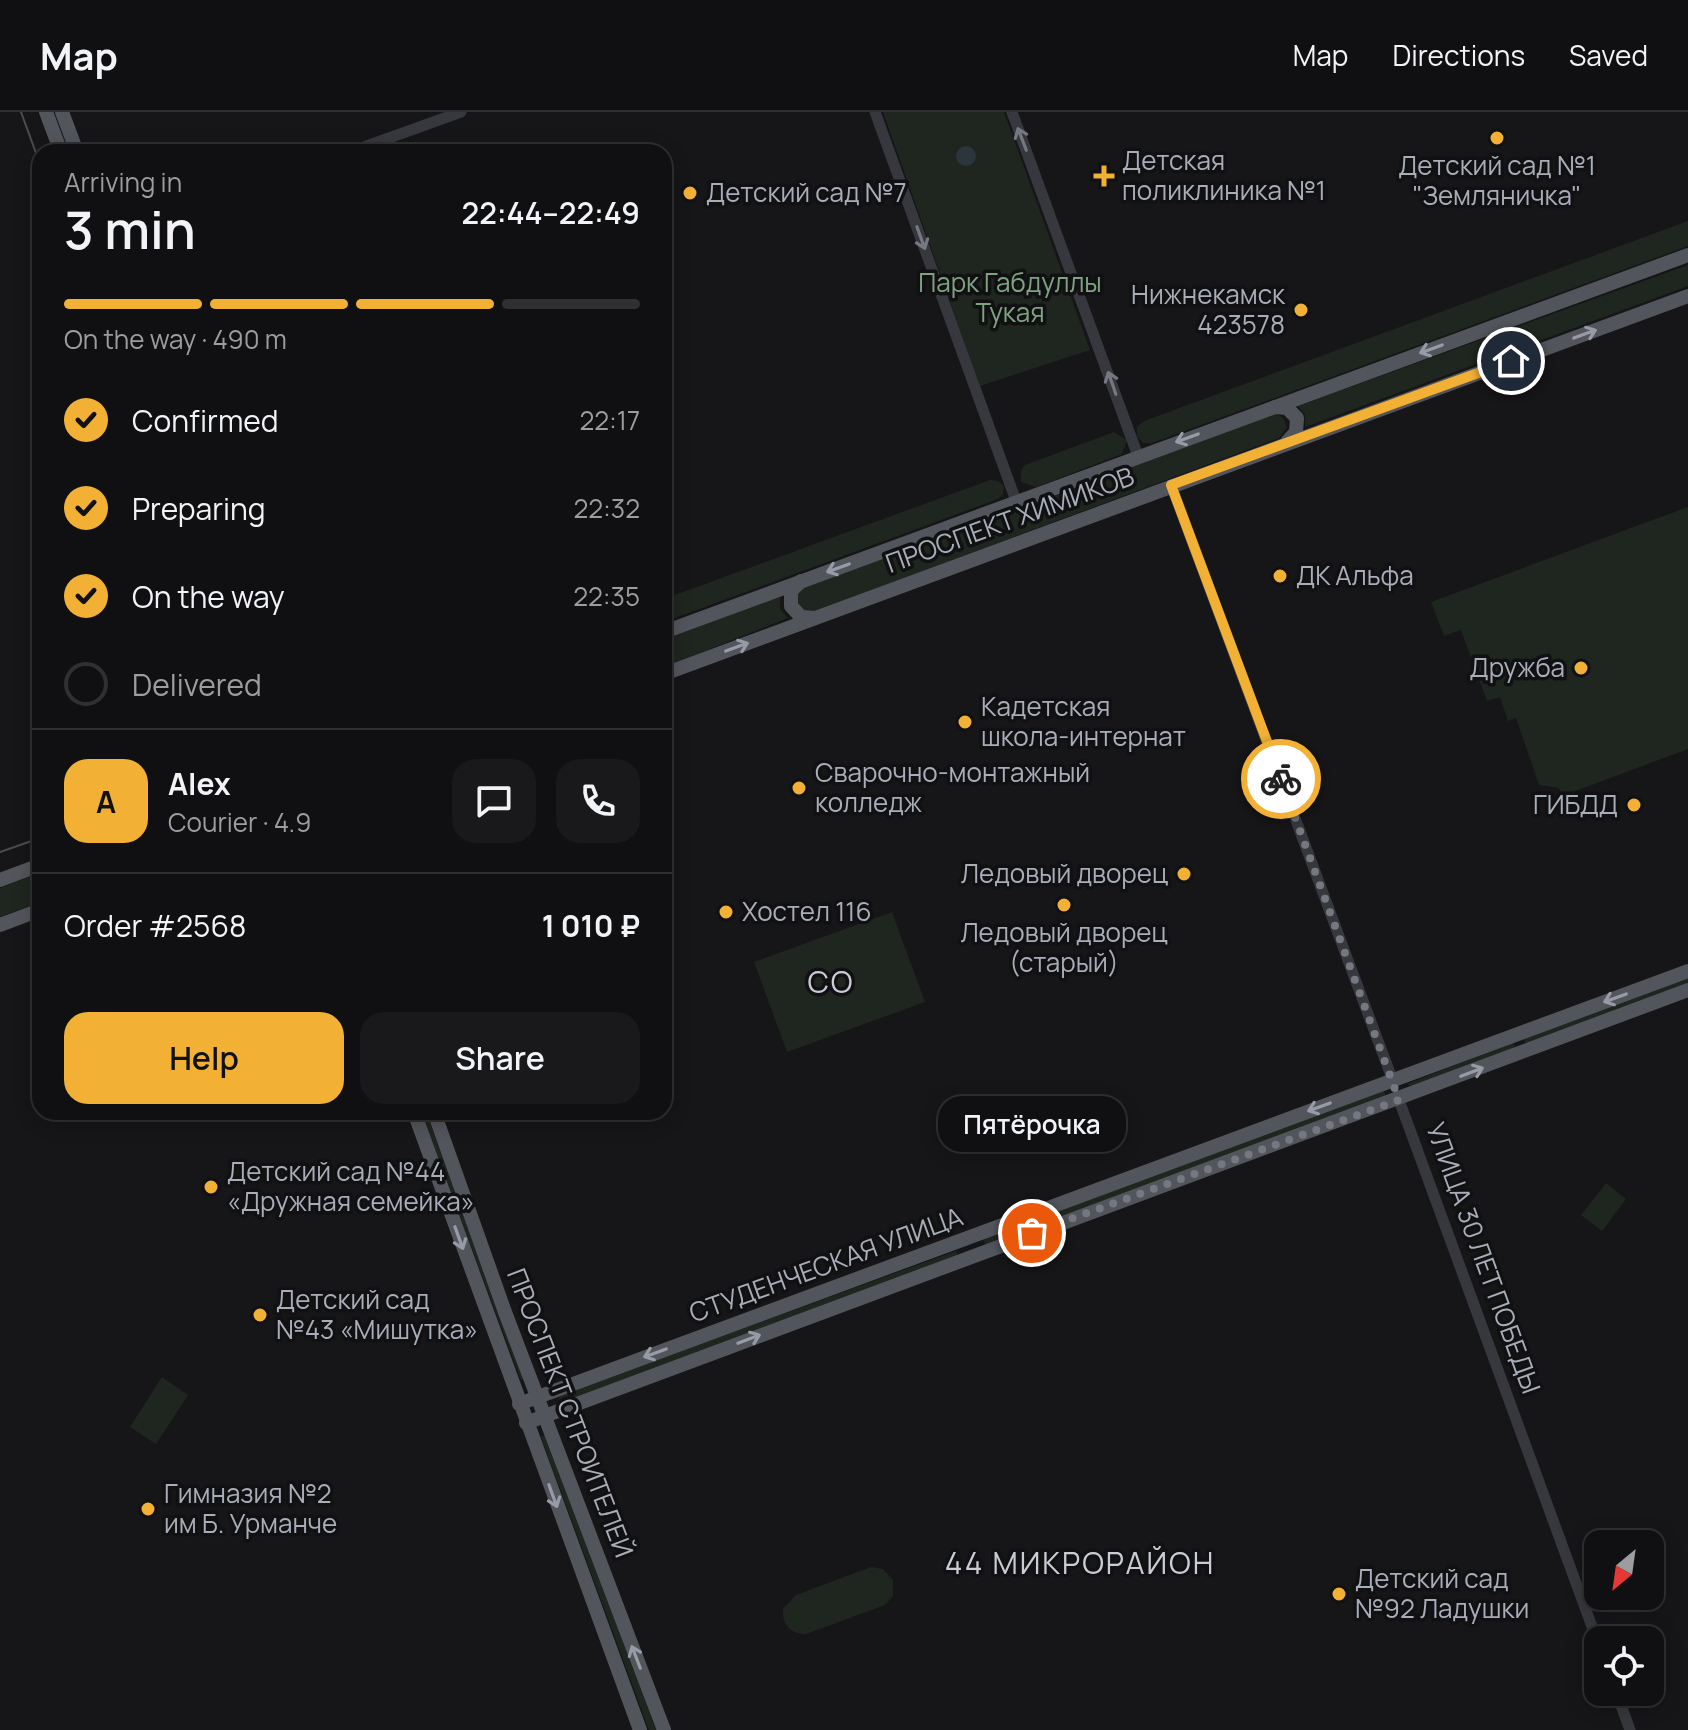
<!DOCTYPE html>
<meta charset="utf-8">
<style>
:root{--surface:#101012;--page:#19191b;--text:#f1f3f6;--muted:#9c9d9f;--line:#303032;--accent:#f2b134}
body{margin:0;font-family:Manrope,sans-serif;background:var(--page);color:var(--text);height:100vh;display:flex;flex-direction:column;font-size:30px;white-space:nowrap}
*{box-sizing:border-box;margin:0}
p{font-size:26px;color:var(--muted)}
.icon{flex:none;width:44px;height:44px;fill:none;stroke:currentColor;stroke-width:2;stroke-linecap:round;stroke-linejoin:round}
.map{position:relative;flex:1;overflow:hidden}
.details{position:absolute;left:32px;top:32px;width:640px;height:976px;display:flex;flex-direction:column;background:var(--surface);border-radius:24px;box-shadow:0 4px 20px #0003,0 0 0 2px var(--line)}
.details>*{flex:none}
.needle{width:52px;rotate:209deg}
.fabs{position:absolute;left:1584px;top:1418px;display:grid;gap:16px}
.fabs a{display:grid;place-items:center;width:80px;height:80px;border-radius:16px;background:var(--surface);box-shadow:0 4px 20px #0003,0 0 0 2px var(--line);font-size:40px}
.pin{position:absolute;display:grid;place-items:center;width:68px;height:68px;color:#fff;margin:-34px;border:4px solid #fff;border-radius:50%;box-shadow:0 2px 8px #0007}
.courier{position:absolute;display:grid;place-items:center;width:80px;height:80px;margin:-40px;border:6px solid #f2b134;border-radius:50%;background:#fff;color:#222;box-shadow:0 2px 10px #0007}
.bubble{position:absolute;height:56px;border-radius:24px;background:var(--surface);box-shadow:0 4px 20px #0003,0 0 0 2px var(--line);font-size:26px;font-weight:600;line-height:56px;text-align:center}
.head em{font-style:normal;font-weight:600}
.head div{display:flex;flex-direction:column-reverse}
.head{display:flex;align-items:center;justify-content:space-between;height:136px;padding:0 32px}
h1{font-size:52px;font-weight:600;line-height:60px}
.bar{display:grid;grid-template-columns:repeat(4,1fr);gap:12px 8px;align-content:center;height:96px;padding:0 32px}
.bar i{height:10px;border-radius:6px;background:var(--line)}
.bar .on{background:var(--accent)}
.bar p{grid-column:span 4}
.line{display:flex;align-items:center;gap:20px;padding:0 32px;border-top:2px solid var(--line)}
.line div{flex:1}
.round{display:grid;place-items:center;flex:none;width:84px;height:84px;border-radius:24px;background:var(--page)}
ol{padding:0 32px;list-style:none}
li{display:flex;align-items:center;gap:24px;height:88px}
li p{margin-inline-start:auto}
li .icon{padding:8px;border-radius:50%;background:var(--accent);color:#111;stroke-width:4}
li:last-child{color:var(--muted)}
li i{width:44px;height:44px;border:4px solid var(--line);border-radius:50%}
.cta{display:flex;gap:16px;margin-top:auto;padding:16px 32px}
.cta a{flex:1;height:92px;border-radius:24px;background:var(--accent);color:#111;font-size:32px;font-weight:600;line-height:92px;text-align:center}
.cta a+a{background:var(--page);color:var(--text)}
header{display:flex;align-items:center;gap:48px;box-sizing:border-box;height:112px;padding:0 40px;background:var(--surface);border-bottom:2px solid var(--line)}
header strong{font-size:38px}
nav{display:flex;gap:44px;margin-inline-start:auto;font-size:28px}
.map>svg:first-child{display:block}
.green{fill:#1e261f}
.water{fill:#2c353c}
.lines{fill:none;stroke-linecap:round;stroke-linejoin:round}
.minor{stroke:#37383d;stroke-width:11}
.major{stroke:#53555c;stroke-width:14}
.tram{stroke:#4a4c52;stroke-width:2}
.oneway{stroke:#757881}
.oneway2{stroke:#979ba6}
.done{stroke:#757880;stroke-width:8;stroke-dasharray:0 14.4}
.route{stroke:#f2b134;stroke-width:10}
.poi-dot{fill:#f2b134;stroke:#111113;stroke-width:3}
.labels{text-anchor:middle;stroke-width:7;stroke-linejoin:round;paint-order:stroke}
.poi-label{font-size:26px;fill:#a8adb8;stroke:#111113;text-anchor:start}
.park-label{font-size:26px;fill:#7fa381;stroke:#111113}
.street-label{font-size:26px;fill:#a8adb8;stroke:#111113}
.quarter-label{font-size:30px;letter-spacing:2px;fill:#c9ccd4;stroke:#111113}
</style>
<header>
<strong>Map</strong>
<nav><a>Map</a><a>Directions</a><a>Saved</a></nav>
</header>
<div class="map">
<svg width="1688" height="1618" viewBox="0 0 1688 1618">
<rect width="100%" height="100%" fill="#161618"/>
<g class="green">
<path d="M 883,0 L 1004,0 L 1090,238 L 980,274 Z"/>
<path d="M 1688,109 L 1688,134 L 1152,331 L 1143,331 L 1137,324 L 1137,315 L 1144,309 Z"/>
<path d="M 1688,153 L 1688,174 L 1305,315 L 1305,303 L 1298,294 Z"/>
<path d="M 1275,301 L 1283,306 L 1287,315 L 1279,326 L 812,500 L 798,497 L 796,483 L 803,476 Z"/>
<path d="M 1114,320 L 1127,328 L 1122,342 L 1036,375 L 1021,370 L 1021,359 L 1025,353 Z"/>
<path d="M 990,368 L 998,369 L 1004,374 L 1003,382 L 998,387 L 664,510 L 664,487 Z"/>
<path d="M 1688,395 L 1688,637 L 1562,684 L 1559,676 L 1539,673 L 1516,606 L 1508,609 L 1500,585 L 1487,589 L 1461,518 L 1444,524 L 1431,490 Z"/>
<path d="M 780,483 L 780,497 L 788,506 L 664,555 L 664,527 Z"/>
<path d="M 40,761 L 40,790 L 0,805 L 0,776 Z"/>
<path d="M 892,800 L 925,890 L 787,940 L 754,850 Z"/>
<path d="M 1688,865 L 1688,873 L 1526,933 L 1523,925 Z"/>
<path d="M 1513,930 L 1515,937 L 1412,974 L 1407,972 Z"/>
<path d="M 1384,978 L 1386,985 L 986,1134 L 983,1127 Z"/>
<path d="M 421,1000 L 426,1000 L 524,1266 L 521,1268 Z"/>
<path d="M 1606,1071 L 1626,1087 L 1602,1119 L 1581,1103 Z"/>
<path d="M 956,1139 L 958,1144 L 562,1291 L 559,1287 L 561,1283 Z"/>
<path d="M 162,1265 L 188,1283 L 156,1332 L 130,1315 Z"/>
<path d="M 547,1322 L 656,1618 L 649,1618 L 541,1325 Z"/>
<path d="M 871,1455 L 883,1457 L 893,1468 L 893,1484 L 885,1493 L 806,1522 C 791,1522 782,1513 783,1497 L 796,1483 Z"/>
</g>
<circle class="water" cx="966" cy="44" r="10"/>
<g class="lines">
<g class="minor">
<path d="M 875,0 L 1016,389"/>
<path d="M 1012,0 L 1138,344"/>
<path d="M 350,40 L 461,0"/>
<path d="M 1171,373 L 1393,969"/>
<path d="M 1399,988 L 1598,1531"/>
<path d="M 1616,1580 L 1630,1618"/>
</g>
<g class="major">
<path d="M 46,0 L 61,40"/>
<path d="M 62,0 L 77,40"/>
<path d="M 1275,295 L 1287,296 L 1297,306 L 1296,320 L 1287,330"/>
<path d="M 801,469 L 791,479 L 791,494 L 801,505 L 815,506"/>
<path d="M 664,520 L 1688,143"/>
<path d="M 664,562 L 1688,184"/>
<path d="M 0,768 L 40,753"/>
<path d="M 0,813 L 40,798"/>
<path d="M 414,1000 L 640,1618"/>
<path d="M 434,1000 L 505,1200 L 664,1618"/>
<path d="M 519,1292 L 1688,859"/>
<path d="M 526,1311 L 1688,878"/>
</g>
<g class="tram">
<path d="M 21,0 L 40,52"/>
<path d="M 0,740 L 40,726"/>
</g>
</g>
<defs><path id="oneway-shaft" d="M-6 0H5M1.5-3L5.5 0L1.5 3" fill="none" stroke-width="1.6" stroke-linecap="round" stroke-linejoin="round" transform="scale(2)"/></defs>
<g class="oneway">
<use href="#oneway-shaft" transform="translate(1022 27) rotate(-111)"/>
<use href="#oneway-shaft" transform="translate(921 126) rotate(70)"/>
<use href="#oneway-shaft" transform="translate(1112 271) rotate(-109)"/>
</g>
<g class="oneway2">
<use href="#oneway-shaft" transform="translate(1585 222) rotate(-20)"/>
<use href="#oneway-shaft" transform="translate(1431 237) rotate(160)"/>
<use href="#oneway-shaft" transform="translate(1187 326) rotate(160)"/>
<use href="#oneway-shaft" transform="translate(838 456) rotate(160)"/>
<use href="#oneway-shaft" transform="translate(737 535) rotate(-20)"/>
<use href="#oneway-shaft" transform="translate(1615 886) rotate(160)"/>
<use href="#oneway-shaft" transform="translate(1472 960) rotate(-21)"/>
<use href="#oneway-shaft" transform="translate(1319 995) rotate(160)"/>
<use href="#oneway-shaft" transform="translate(459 1126) rotate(70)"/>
<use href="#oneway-shaft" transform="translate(749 1227) rotate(-21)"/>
<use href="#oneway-shaft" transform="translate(655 1241) rotate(160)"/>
<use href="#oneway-shaft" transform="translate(553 1384) rotate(70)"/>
<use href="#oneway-shaft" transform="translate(636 1545) rotate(-111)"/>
</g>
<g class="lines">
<path class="done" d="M 1032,1121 L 1399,988 L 1281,667"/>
<path class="route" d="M 1281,667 L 1171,373 L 1511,249"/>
</g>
<g class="poi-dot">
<circle cx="1497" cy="26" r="8"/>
<path d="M1100 52h8v8h8v8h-8v8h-8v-8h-8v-8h8z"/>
<circle cx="690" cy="81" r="8"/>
<circle cx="1301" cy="198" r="8"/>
<circle cx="1280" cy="464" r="8"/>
<circle cx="1581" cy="556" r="8"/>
<circle cx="965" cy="610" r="8"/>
<circle cx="799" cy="676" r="8"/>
<circle cx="1634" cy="693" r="8"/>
<circle cx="1184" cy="762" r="8"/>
<circle cx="1064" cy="793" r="8"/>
<circle cx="726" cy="800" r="8"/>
<circle cx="211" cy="1075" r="8"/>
<circle cx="260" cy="1203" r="8"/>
<circle cx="148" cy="1397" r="8"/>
<circle cx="1339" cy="1482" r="8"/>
</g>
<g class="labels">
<g class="poi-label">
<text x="1122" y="58">Детская<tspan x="1122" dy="30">поликлиника №1</tspan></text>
<text x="1497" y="63" text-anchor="middle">Детский сад №1<tspan x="1497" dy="30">"Земляничка"</tspan></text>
<text x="706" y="90">Детский сад №7</text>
<text x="1285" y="192" text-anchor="end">Нижнекамск<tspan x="1285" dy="30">423578</tspan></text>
<text x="1296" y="473">ДК Альфа</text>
<text x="1565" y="565" text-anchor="end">Дружба</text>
<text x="981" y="604">Кадетская<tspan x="981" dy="30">школа-интернат</tspan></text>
<text x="815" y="670">Сварочно-монтажный<tspan x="815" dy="30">колледж</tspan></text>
<text x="1618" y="702" text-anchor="end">ГИБДД</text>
<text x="1168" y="771" text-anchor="end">Ледовый дворец</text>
<text x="742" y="809">Хостел 116</text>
<text x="1064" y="830" text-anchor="middle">Ледовый дворец<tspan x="1064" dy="30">(старый)</tspan></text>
<text x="227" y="1069">Детский сад №44<tspan x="227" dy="30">«Дружная семейка»</tspan></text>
<text x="276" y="1197">Детский сад<tspan x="276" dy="30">№43 «Мишутка»</tspan></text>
<text x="164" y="1391">Гимназия №2<tspan x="164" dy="30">им Б. Урманче</tspan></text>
<text x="1355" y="1476">Детский сад<tspan x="1355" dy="30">№92 Ладушки</tspan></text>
</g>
<g class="park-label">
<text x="1010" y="180">Парк Габдуллы<tspan x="1010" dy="30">Тукая</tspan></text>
</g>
<g class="street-label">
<text transform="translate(1010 408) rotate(-20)" y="9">ПРОСПЕКТ ХИМИКОВ</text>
<text transform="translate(1483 1146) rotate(70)" y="9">УЛИЦА 30 ЛЕТ ПОБЕДЫ</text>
<text transform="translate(826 1153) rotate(-20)" y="9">СТУДЕНЧЕСКАЯ УЛИЦА</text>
<text transform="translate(570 1301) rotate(69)" y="9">ПРОСПЕКТ СТРОИТЕЛЕЙ</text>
</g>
<g class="quarter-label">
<text x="831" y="881">СО</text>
<text x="1080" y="1462">44 МИКРОРАЙОН</text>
</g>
</g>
</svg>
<div class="fabs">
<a><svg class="needle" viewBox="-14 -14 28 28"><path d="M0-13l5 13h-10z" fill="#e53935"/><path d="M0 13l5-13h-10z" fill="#9c9d9f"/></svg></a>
<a><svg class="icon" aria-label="locate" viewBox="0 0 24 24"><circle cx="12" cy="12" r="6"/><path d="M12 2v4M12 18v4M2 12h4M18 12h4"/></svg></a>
</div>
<div class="pin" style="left:1032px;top:1121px;background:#ea580c"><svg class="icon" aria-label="bag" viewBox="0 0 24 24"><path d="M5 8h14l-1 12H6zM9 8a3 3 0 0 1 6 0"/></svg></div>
<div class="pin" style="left:1511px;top:249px;background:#1f2937"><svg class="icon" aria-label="home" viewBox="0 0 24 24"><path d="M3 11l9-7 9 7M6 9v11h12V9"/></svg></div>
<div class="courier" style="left:1281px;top:667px"><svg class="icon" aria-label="bike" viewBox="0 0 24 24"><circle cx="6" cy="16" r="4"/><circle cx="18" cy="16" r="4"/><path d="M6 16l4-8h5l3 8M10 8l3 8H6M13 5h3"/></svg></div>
<div class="bubble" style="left:938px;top:984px;width:188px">Пятёрочка</div>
<section class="details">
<div class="head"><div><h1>3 min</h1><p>Arriving in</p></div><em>22:44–22:49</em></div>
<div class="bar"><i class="on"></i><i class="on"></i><i class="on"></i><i></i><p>On the way · 490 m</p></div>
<ol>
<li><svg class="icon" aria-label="check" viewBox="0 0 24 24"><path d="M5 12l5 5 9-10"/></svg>Confirmed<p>22:17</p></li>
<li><svg class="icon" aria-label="check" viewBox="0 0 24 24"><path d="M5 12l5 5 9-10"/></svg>Preparing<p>22:32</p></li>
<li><svg class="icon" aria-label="check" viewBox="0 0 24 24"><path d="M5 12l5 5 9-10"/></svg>On the way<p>22:35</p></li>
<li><i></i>Delivered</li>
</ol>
<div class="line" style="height:144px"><b class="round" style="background:var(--accent);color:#111">A</b><div><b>Alex</b><p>Courier · 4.9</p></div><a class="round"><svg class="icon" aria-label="chat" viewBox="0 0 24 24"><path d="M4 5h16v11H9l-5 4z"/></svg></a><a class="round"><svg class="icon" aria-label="phone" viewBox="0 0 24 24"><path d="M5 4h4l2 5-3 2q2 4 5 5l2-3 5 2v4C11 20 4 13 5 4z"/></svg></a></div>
<div class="line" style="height:104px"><div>Order #2568</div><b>1 010 ₽</b></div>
<div class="cta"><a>Help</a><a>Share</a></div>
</section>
</div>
